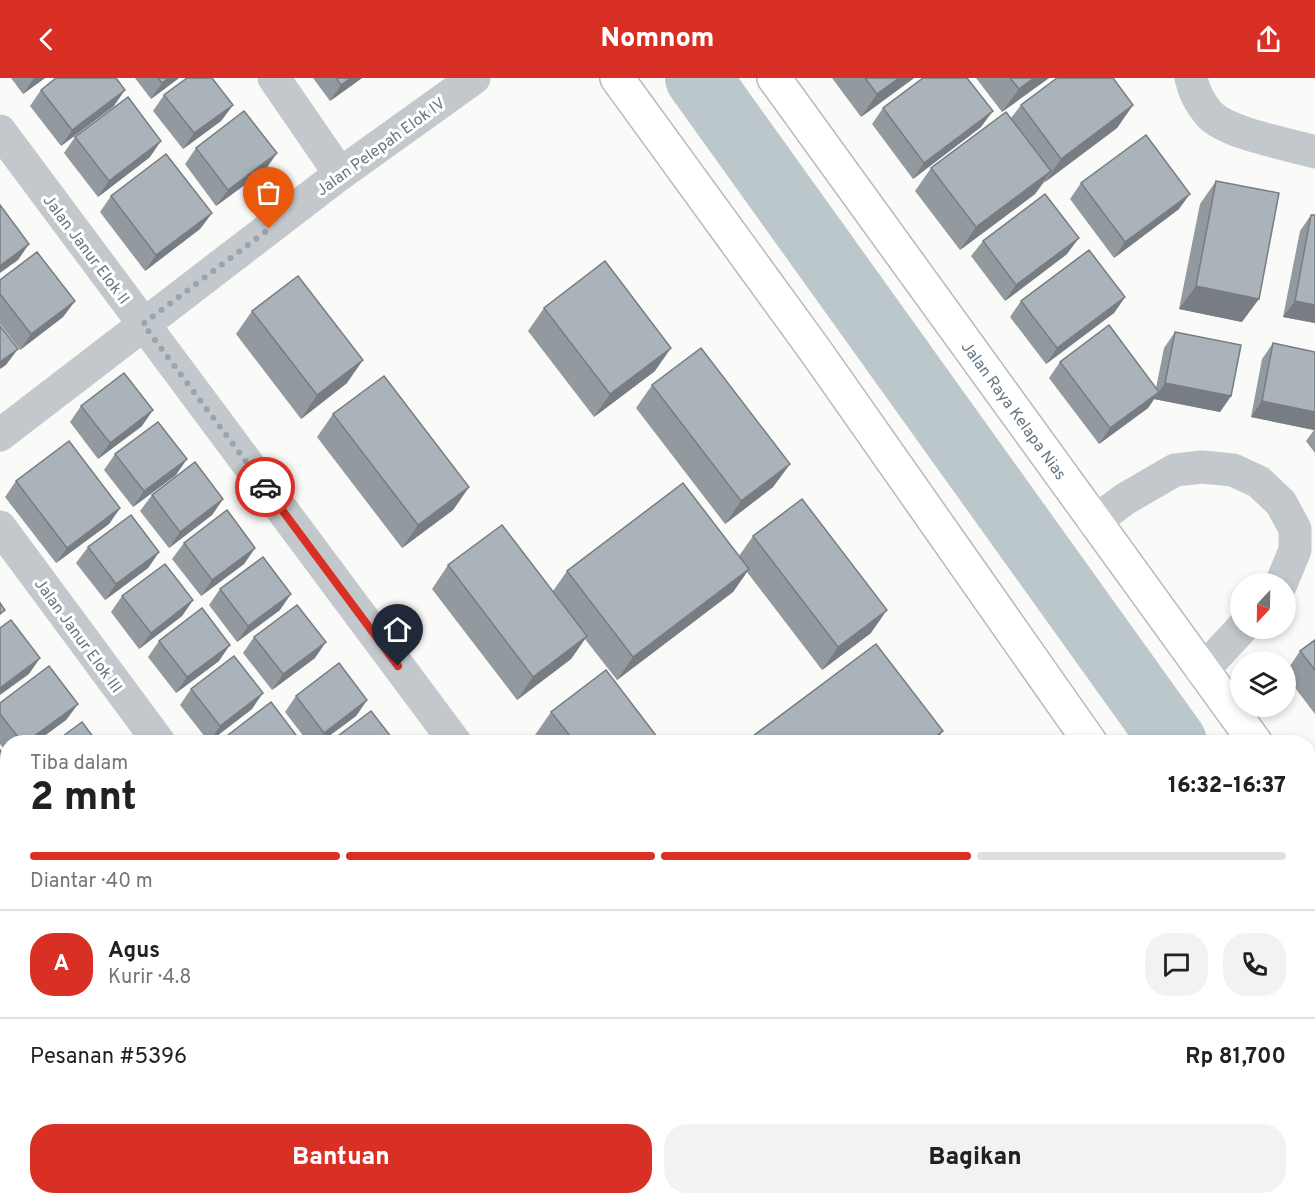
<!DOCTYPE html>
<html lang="id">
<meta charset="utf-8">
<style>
:root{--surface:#fff;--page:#f2f2f2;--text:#202124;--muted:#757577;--line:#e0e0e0;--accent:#d93025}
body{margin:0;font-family:Overpass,sans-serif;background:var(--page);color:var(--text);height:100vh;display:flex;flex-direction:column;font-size:22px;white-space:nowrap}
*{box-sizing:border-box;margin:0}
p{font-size:20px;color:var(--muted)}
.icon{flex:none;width:33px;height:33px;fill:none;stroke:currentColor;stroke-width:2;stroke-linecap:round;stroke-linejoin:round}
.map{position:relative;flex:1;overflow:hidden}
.panel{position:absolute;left:0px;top:657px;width:1316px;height:470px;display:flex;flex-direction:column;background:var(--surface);border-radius:24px 24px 0 0;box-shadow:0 3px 9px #0003}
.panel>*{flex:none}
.needle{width:39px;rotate:202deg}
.controls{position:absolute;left:1230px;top:495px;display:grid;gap:12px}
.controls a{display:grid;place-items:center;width:66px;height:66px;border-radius:50%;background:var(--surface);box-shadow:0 3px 9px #0003;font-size:30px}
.pin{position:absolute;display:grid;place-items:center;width:51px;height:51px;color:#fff;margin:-62px -26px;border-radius:50% 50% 50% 0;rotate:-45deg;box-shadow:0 0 6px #0007}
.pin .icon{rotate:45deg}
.courier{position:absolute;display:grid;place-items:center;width:60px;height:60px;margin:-30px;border:4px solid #d93025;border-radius:50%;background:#fff;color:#222;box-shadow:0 2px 8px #0007}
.summary em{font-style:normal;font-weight:800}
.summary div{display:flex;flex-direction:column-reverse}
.summary{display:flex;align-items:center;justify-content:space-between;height:102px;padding:0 30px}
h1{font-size:39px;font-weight:800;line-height:45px}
.bar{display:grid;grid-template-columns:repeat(4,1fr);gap:9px 6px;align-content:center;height:72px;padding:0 30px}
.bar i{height:8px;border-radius:4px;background:var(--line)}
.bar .on{background:var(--accent)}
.bar p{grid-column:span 4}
.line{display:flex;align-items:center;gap:15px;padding:0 30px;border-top:2px solid var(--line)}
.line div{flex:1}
.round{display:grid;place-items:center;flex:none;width:63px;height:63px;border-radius:24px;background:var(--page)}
.action{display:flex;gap:12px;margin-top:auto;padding:12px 30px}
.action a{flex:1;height:69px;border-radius:24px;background:var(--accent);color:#fff;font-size:24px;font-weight:800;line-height:69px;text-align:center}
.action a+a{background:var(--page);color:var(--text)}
header{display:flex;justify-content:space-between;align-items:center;height:78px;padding:0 30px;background:var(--accent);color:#fff;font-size:27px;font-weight:800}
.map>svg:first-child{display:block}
.built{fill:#e8e9e9}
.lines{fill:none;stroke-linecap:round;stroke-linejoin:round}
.river{stroke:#bbc7cb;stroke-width:66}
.secondary-casing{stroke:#b3babf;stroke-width:36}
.service{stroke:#c3c8cc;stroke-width:20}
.minor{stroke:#c3c8cc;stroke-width:33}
.secondary{stroke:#fff;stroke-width:33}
.wall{fill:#929a9f}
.shaded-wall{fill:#777d82}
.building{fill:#aab3b9;stroke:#777d82;stroke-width:1.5}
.done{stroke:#99a4ac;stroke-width:6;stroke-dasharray:0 10.8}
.route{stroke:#d93025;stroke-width:8}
.labels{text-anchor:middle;stroke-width:6;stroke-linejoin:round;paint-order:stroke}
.street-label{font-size:16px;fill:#657683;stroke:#fff}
</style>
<header><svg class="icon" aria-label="back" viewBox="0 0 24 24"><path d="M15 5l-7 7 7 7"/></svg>Nomnom<svg class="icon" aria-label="share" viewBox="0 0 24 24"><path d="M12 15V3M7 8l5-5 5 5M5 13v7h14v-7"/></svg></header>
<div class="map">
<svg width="1315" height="1126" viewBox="0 0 1315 1126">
<rect width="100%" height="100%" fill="#fafaf8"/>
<path class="built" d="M 1308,971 L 1315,981 L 1315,1126 L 993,1126 L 1003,1119 L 1308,1119 Z"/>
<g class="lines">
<g class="river">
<path d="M 698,0 L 1174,664"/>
<path d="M 1308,852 L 1315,862"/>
</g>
<g class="secondary-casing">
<g id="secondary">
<path d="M 617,0 L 817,275 L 1090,664"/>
<path id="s1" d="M 774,0 L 1255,664"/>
<path d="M 1308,736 L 1315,746"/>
<path d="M 1308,961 L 1315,970"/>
</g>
</g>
<g class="service">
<path d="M 1308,1046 L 1315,1040"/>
<path d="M 1308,1093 L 1315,1088"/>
<path d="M 1308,1107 L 1315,1116"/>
<path d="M 1234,1126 L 1243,1119"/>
</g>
<g class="minor">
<path d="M 274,0 L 340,96"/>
<path d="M 1191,0 C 1194,14 1200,26 1210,37 C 1229,56 1288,66 1315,74"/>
<path d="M 0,53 L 455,664"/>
<path d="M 0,357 L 340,96 L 474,0"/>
<path d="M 1094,444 L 1125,421 L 1175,392 L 1202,389 L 1233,392 L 1259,404 L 1281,425 L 1295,451 L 1295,472 L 1281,506"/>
<path d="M 0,449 L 159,664"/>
<path d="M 1202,593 L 1242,550"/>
<path d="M 0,906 L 8,916"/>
<path d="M 164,1119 L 169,1126"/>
<path d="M 494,1119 L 499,1126"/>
<path d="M 793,1119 L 798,1126"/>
<path d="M 973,1126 L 983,1119"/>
</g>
<use href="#secondary" class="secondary"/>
</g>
<g class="wall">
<path d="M 11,0 L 45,0 L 23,16 Z"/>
<path d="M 135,0 L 179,0 L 151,21 Z"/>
<path d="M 313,0 L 362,0 L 330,23 Z"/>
<path d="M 832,0 L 914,0 L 861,39 Z"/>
<path d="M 976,0 L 1049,0 L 1002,34 Z"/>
<path d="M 41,12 L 114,28 L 61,68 L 30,28 Z"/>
<path d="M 164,17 L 233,27 L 221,43 L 183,71 L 153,33 Z"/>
<path d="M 1021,27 L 1133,27 L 1117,50 L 1045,104 L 1045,103 L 1035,116 L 960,172 L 915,113 L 931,90 L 1011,40 Z"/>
<path d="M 883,30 L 981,49 L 913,101 L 872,46 Z"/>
<path d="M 75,59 L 150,79 L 98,119 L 64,75 Z"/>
<path d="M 196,70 L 266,91 L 216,128 L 185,86 Z"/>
<path d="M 1216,103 L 1242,244 L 1179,231 L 1200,126 Z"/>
<path d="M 1081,105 L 1179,131 L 1114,180 L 1070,121 Z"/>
<path d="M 111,118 L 212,135 L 200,151 L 145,193 L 100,134 Z"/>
<path d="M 1311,137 L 1315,245 L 1283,239 L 1300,153 Z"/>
<path d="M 983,163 L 1067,176 L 1005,223 L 971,178 Z"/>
<path d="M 0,202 L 75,223 L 63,239 L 20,272 L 0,246 Z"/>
<path d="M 1125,219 L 1114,235 L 1046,286 L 1010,239 L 1021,223 Z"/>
<path d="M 544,230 L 655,293 L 594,339 L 528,253 Z"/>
<path d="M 252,233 L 347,305 L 301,341 L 236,256 Z"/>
<path d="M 1175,254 L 1231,318 L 1220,334 L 1154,321 L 1148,330 L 1099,366 L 1049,300 L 1060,284 L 1156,310 L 1164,270 Z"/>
<path d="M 1273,265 L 1315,274 L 1315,375 L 1306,363 L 1314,352 L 1251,339 L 1262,281 Z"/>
<path d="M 652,307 L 790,386 L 773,409 L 725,446 L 636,330 Z"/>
<path d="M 81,328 L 142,348 L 98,381 L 70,344 Z"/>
<path d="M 333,336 L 469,409 L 453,432 L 402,470 L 317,359 Z"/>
<path d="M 115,376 L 176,397 L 133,429 L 104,392 Z"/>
<path d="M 16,403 L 120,430 L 109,446 L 56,485 L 5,419 Z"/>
<path d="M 152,417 L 223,421 L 212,437 L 169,470 L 140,433 Z"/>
<path d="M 753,458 L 871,555 L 822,592 L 747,494 L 733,514 L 617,602 L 585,561 L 571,581 L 517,622 L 432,511 L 448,487 L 553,513 L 567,493 L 739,478 Z"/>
<path d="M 184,465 L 255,470 L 244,486 L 201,518 L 172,481 Z"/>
<path d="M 88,469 L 159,474 L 148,490 L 105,522 L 76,485 Z"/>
<path d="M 220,511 L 280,532 L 237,564 L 209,527 Z"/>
<path d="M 122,518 L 193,522 L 182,538 L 139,571 L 111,534 Z"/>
<path d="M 254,559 L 315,580 L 272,612 L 243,575 Z"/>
<path d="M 1315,562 L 1315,636 L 1286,598 L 1286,594 L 1300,573 Z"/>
<path d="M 159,563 L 219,583 L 176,615 L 148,579 Z"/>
<path d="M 191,611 L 252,631 L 209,664 L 180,627 Z"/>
<path d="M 296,618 L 367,622 L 356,638 L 321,664 L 308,664 L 285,634 Z"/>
<path d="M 0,625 L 78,626 L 66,642 L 36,664 L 8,664 L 8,676 L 0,666 Z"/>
<path d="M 551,634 L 661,664 L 541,664 L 535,657 Z"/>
<path d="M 228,657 L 299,661 L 297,664 L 222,664 Z"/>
<path d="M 8,807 L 8,817 L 4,812 Z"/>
<path d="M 8,1112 L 8,1119 L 84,1119 L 79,1126 L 0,1126 L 0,1122 Z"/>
<path d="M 231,1119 L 290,1119 L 281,1126 L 237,1126 Z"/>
<path d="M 345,1119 L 436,1119 L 442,1126 L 351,1126 Z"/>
<path d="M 824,1119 L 857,1119 L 847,1126 L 829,1126 Z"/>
</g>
<g class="shaded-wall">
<path d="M 34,0 L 45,0 L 23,16 Z"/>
<path d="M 169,0 L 179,0 L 151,21 L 162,5 Z"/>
<path d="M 351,0 L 362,0 L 330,23 L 341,7 Z"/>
<path d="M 899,0 L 914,0 L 861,39 L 877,16 Z"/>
<path d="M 1034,0 L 1049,0 L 1002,34 L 1019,11 Z"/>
<path d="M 125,12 L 114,28 L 61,68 L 72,52 Z"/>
<path d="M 233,27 L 221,43 L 183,71 L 194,55 Z"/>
<path d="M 1133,27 L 1117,50 L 1045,104 L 1061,81 Z"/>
<path d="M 993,33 L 981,49 L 913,101 L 924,85 Z"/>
<path d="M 161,63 L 150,79 L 98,119 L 109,103 Z"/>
<path d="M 277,75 L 266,91 L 216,128 L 228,112 Z"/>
<path d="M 1051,93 L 1035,116 L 960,172 L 976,149 Z"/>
<path d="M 1190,116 L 1179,131 L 1114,180 L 1125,164 Z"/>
<path d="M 212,135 L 200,151 L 145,193 L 156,177 Z"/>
<path d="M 1079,160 L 1067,176 L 1005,223 L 1016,207 Z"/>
<path d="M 29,166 L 18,182 L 0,195 L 0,188 Z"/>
<path d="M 1196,208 L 1259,221 L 1242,244 L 1179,231 Z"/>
<path d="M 1125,219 L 1114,235 L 1046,286 L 1057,270 Z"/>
<path d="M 75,223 L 63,239 L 20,272 L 31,256 Z"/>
<path d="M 1295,223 L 1315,227 L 1315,245 L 1283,239 Z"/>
<path d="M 671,270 L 655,293 L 594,339 L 610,316 Z"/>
<path d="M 18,271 L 6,287 L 0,291 L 0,284 Z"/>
<path d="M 363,282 L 347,305 L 301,341 L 317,317 Z"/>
<path d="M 1165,305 L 1231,318 L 1220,334 L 1154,321 Z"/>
<path d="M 1159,314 L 1148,330 L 1099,366 L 1110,350 Z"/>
<path d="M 1262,323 L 1315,334 L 1315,349 L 1314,352 L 1251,339 Z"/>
<path d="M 153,332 L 142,348 L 98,381 L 110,365 Z"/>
<path d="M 187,381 L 176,397 L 133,429 L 144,413 Z"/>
<path d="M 790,386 L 773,409 L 725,446 L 741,423 Z"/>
<path d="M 469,409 L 453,432 L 402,470 L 418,447 Z"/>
<path d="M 223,421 L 212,437 L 169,470 L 180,454 Z"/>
<path d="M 120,430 L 109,446 L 56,485 L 67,470 Z"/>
<path d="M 255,470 L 244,486 L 201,518 L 212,502 Z"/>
<path d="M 159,474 L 148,490 L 105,522 L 116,506 Z"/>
<path d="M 749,491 L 733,514 L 617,602 L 633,579 Z"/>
<path d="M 291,516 L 280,532 L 237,564 L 248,548 Z"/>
<path d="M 193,522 L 182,538 L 139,571 L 151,555 Z"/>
<path d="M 887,532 L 871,555 L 822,592 L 838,569 Z"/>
<path d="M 587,558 L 571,581 L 517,622 L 533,599 Z"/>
<path d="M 326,564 L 315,580 L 272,612 L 283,596 Z"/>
<path d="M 230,567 L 219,583 L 176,615 L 187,599 Z"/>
<path d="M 40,580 L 29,596 L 0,617 L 0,610 Z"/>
<path d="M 263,615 L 252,631 L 209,664 L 220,648 Z"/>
<path d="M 367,622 L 356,638 L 321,664 L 318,664 L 324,655 Z"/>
<path d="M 78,626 L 66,642 L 36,664 L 26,664 Z"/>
<path d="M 943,653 L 935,664 L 928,664 Z"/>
<path d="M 8,695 L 8,699 L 0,708 L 0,700 Z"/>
<path d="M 8,773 L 8,781 L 0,787 L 0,779 Z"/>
<path d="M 8,1011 L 8,1015 L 3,1022 L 0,1024 L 0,1016 Z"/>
<path d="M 8,1085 L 8,1092 L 0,1098 L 0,1090 Z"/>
<path d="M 78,1119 L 84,1119 L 79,1126 L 69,1126 Z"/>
<path d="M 280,1119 L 290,1119 L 281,1126 L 271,1126 Z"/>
<path d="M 381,1119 L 392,1119 L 382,1126 L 372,1126 Z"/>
<path d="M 847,1119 L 857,1119 L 847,1126 L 842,1126 Z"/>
</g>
<g class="building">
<path d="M 56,0 L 116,0 L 125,12 L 72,52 L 41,12 Z"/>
<path d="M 158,0 L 169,0 L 162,5 Z"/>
<path d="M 187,0 L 212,0 L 233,27 L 194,55 L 164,17 Z"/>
<path d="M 336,0 L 351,0 L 341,7 Z"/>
<path d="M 865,0 L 899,0 L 877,16 Z"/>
<path d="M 923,0 L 967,0 L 993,33 L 924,85 L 883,30 Z"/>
<path d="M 1010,0 L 1034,0 L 1019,11 Z"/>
<path d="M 1057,0 L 1113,0 L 1133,27 L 1061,81 L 1021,27 Z"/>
<path d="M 128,19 L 161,63 L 109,103 L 75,59 Z"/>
<path d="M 244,33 L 277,75 L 228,112 L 196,70 Z"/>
<path d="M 1006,34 L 1051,93 L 976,149 L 931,90 Z"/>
<path d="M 1146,57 L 1190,116 L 1125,164 L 1081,105 Z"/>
<path d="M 166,76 L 212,135 L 156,177 L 111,118 Z"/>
<path d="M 1216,103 L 1279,115 L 1259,221 L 1196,208 Z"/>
<path d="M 1045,116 L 1079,160 L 1016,207 L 983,163 Z"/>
<path d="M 0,127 L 29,166 L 0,188 Z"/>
<path d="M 1311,137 L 1315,137 L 1315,227 L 1295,223 Z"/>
<path d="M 1089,172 L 1125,219 L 1057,270 L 1021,223 Z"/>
<path d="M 37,174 L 75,223 L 31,256 L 0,216 L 0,202 Z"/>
<path d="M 605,183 L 671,270 L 610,316 L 544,230 Z"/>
<path d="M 298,198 L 363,282 L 317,317 L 252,233 Z"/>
<path d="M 1109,247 L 1159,314 L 1110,350 L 1060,284 Z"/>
<path d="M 0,248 L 18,271 L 0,284 Z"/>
<path d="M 1175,254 L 1241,267 L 1231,318 L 1165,305 Z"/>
<path d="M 1273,265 L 1315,274 L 1315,334 L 1262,323 Z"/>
<path d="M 701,270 L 790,386 L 741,423 L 652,307 Z"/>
<path d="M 124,295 L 153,332 L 110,365 L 81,328 Z"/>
<path d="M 384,298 L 469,409 L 418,447 L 333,336 Z"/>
<path d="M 158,344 L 187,381 L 144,413 L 115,376 Z"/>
<path d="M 69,363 L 120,430 L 67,470 L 16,403 Z"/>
<path d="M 195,384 L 223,421 L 180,454 L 152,417 Z"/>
<path d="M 683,405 L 749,491 L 633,579 L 567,493 Z"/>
<path d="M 802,421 L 887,532 L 838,569 L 753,458 Z"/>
<path d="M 227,432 L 255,470 L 212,502 L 184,465 Z"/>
<path d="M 131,437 L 159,474 L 116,506 L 88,469 Z"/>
<path d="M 502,447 L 587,558 L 533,599 L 448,487 Z"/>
<path d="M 263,479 L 291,516 L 248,548 L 220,511 Z"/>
<path d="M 165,486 L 193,522 L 151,555 L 122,518 Z"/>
<path d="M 0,525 L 5,532 L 0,536 Z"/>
<path d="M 297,527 L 326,564 L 283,596 L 254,559 Z"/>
<path d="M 202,530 L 230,567 L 187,599 L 159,563 Z"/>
<path d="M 11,542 L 40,580 L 0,610 L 0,550 Z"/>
<path d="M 1315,562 L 1315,592 L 1300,573 Z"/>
<path d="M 876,566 L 943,653 L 928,664 L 745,664 Z"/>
<path d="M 234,578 L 263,615 L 220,648 L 191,611 Z"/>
<path d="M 339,585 L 367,622 L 324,655 L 296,618 Z"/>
<path d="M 49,588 L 78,626 L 26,664 L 22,664 L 0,636 L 0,625 Z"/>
<path d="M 606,592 L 661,664 L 575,664 L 551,634 Z"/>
<path d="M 271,624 L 299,661 L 294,664 L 234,664 L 228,657 Z"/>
<path d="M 371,633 L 395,664 L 330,664 Z"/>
<path d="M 82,644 L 97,664 L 55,664 Z"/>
<path d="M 0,672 L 8,682 L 8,695 L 0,700 Z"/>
<path d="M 8,713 L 8,773 L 0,779 L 0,719 Z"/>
<path d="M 0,987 L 8,997 L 8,1011 L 0,1016 Z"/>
<path d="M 8,1025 L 8,1085 L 0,1090 L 0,1031 Z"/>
<path d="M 11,1119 L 78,1119 L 69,1126 L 17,1126 Z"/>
<path d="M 92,1119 L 94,1119 L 100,1126 L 83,1126 Z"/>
<path d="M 254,1119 L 280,1119 L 271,1126 L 260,1126 Z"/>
<path d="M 295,1119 L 327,1119 L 332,1126 L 285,1126 Z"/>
<path d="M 369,1119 L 381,1119 L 373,1125 Z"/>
<path d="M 388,1119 L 436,1119 L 442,1126 L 378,1126 Z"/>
</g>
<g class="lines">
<path class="done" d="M 265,409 L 143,246 L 269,151"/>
<path class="route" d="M 265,409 L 398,588"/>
</g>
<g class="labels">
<g class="street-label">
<text transform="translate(380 68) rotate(-36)" y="6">Jalan Pelepah Elok IV</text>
<text transform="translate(87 171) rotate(53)" y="6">Jalan Janur Elok II</text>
<text dy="6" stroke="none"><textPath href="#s1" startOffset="410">Jalan Raya Kelapa Nias</textPath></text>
<text transform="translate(79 557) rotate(54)" y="6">Jalan Janur Elok III</text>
</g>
</g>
</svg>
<div class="controls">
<a><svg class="needle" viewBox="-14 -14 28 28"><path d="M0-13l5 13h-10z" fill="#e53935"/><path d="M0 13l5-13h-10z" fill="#757577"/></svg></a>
<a><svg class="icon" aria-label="layers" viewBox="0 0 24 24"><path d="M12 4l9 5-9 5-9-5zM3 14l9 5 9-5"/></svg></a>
</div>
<div class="pin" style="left:269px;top:151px;background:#ea580c"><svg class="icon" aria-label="bag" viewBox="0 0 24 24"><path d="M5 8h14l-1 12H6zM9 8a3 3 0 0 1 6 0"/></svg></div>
<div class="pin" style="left:398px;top:588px;background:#1f2937"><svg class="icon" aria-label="home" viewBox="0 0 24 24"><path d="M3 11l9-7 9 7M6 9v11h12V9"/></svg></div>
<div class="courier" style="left:265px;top:409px"><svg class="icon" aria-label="car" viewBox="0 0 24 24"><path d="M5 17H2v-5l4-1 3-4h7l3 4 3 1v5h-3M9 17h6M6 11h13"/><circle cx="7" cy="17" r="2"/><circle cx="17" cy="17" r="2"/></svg></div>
<section class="panel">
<div class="summary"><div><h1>2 mnt</h1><p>Tiba dalam</p></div><em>16:32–16:37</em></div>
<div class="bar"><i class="on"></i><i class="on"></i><i class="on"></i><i></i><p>Diantar · 40 m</p></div>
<div class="line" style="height:108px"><b class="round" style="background:var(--accent);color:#fff">A</b><div><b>Agus</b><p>Kurir · 4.8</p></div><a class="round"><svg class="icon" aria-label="chat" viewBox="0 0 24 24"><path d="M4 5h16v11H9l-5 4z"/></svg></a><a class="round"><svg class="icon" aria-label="phone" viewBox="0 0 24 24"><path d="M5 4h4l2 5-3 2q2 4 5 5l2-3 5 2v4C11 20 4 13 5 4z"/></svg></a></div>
<div class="line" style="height:78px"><div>Pesanan #5396</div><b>Rp 81,700</b></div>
<div class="action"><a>Bantuan</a><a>Bagikan</a></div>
</section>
</div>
